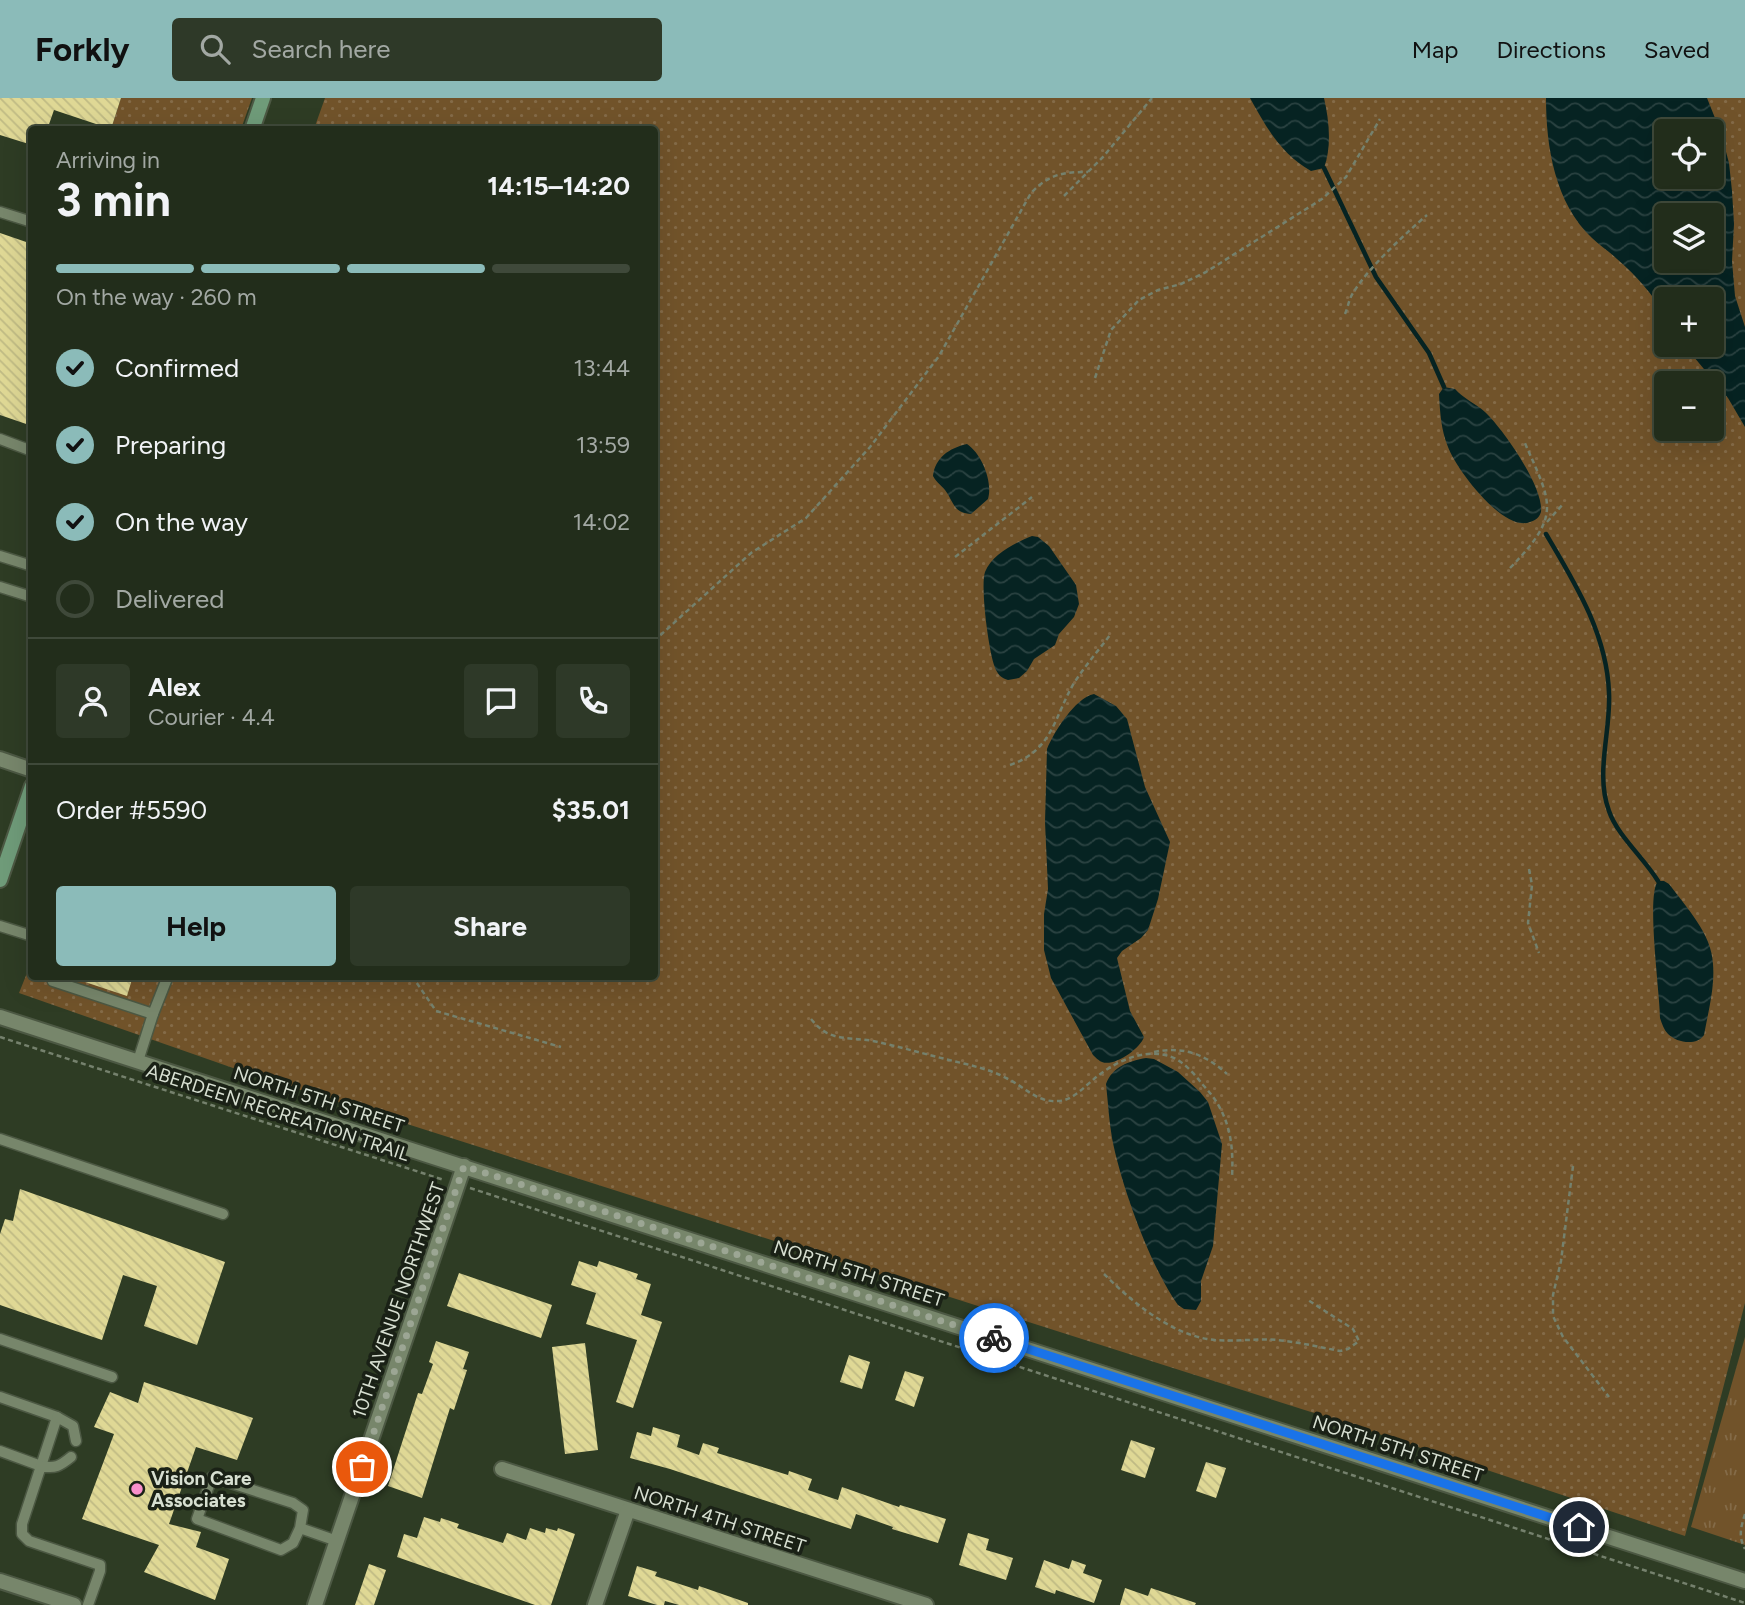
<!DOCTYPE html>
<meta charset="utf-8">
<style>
:root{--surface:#222d1b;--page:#2e3928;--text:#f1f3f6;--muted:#a2a8a3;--line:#3f493a;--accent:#8bbbb9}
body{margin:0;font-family:Figtree,sans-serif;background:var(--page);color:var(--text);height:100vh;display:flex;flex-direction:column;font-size:26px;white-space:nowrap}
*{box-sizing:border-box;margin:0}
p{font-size:23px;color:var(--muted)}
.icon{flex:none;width:38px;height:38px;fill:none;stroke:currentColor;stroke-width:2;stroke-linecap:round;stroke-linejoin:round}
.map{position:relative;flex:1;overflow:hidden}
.sheet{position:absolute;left:28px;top:28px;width:630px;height:854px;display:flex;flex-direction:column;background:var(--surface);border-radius:7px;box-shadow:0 7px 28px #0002,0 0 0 2px var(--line)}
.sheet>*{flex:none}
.tools{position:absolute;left:1654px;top:21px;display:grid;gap:14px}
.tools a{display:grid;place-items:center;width:70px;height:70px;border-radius:7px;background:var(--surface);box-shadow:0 7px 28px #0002,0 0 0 2px var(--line);font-size:35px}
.pin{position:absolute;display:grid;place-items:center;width:60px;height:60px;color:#fff;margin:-30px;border:4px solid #fff;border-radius:50%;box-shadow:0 2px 7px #0007}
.courier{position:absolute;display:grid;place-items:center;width:70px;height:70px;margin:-35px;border:5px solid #1a73e8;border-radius:50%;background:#fff;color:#222;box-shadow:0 2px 9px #0007}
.summary em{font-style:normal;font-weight:700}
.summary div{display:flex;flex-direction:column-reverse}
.summary{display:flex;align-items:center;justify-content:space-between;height:119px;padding:0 28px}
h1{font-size:46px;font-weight:700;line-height:52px}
.bar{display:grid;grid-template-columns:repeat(4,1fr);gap:10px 7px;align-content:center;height:84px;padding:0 28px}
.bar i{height:9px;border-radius:5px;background:var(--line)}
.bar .current{background:var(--accent)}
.bar p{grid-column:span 4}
.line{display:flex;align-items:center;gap:18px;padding:0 28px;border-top:2px solid var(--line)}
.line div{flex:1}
.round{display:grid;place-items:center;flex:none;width:74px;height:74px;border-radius:7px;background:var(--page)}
ol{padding:0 28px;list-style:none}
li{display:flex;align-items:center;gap:21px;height:77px}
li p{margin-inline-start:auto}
li .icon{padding:7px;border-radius:50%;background:var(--accent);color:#111;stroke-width:4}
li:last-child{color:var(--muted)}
li i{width:38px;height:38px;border:4px solid var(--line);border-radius:50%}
.primary-button{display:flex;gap:14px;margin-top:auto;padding:14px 28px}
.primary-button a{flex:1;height:80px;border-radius:7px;background:var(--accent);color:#111;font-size:28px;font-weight:700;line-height:80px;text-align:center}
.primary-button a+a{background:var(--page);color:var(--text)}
header{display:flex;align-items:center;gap:42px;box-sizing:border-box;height:98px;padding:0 35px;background:var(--accent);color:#111}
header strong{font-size:33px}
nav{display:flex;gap:38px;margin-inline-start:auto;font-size:24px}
.search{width:490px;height:63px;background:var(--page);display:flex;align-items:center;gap:18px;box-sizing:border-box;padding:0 24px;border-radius:7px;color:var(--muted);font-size:26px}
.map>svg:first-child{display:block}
.grass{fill:url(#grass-dots);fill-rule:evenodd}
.park{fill:url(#park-tufts)}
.water{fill:url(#water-waves);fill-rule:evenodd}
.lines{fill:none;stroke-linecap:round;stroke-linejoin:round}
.stream{stroke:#062322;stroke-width:4.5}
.building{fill:url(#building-back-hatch)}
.service-casing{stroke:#4c5843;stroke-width:13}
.minor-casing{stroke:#4c5843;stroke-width:18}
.tertiary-casing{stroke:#4c5843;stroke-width:18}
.secondary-casing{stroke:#4c5843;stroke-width:18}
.path{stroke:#75816d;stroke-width:2.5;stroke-dasharray:5 3.5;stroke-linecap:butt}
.service{stroke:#77866b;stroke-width:10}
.minor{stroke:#77866b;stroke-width:14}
.tertiary{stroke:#77866b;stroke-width:14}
.secondary{stroke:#6f9b79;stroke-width:14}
.done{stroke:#9ca694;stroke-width:7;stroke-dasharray:0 12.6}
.route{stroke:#1a73e8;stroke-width:9}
.poi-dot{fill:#f890cb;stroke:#1a2116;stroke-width:2.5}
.labels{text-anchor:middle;stroke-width:7;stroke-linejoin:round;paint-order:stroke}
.street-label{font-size:19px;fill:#d7dfd1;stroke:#1a2116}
.poi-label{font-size:19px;font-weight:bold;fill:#d7dfd1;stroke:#1a2116;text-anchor:start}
</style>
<header>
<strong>Forkly</strong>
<div class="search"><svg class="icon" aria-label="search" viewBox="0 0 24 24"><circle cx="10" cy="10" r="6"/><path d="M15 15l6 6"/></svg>Search here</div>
<nav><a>Map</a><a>Directions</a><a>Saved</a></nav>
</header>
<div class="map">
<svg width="1745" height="1507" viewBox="0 0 1745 1507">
<defs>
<pattern id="grass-dots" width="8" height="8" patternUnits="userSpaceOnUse" patternTransform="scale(1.75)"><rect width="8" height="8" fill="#71532a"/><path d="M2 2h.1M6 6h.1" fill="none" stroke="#846b48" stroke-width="1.8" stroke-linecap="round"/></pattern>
<pattern id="park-tufts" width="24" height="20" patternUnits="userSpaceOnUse" patternTransform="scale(1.75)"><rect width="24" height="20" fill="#71532a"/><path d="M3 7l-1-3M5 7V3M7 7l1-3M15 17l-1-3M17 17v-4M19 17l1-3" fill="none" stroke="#846b48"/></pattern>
<pattern id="water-waves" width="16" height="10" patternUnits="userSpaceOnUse" patternTransform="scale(1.75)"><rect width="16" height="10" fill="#062322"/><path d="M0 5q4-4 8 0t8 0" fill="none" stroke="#2a4241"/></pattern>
<pattern id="building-back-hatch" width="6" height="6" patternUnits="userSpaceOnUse" patternTransform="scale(1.75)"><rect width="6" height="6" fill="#dfd895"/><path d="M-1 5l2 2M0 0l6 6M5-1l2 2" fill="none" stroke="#bfba84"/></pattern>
</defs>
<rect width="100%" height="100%" fill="#2e3c24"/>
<g class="grass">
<path d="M 121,0 L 252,0 L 241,31 L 111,31 Z"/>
<path d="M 325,0 L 1745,0 L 1745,1205 L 1685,1438 L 1352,1327 L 253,977 L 19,895 L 31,865 L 32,878 L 654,878 L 654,32 L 314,31 ZM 1666,33 L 1712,33 L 1712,79 L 1666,79 ZM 1666,117 L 1712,117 L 1712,163 L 1666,163 ZM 1666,201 L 1712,201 L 1712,247 L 1666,247 ZM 1666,285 L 1712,285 L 1712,331 L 1666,331 Z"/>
</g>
<path class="park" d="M 1745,1239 L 1745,1447 L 1691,1429 Z"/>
<g class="water">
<path d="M 1250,0 L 1324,0 C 1329,22 1332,48 1324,70 L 1311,73 C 1281,56 1266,29 1250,0 Z"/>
<path d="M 1546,0 L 1707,0 L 1721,35 L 1729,65 L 1732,93 L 1734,126 L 1732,163 L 1735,198 L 1745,229 L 1745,329 L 1728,300 L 1684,247 L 1712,247 L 1712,201 L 1666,201 L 1666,218 C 1652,196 1637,178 1617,161 C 1609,153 1600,148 1592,140 C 1555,105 1546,49 1546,0 ZM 1712,33 L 1712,79 L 1666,79 L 1666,33 ZM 1712,117 L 1712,163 L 1666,163 L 1666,117 Z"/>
<path d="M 1444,289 L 1455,291 C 1464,301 1475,305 1485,314 C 1503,331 1544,389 1541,414 C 1539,420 1536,422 1530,424 C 1504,435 1456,371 1448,349 C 1441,332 1440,314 1439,296 Z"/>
<path d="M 967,346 C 982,356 993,384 988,401 L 971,416 C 953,415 954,404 945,392 C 941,387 937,385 933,378 C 935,360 949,350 967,346 Z"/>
<path d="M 1032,438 L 1038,439 L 1049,448 L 1076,487 L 1079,506 L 1074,519 L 1059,536 L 1055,547 L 1034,561 L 1027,573 L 1019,580 L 1008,582 C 1002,580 999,578 996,572 C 989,558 980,488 985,474 C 992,456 1015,445 1032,438 Z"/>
<path d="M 1094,596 L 1116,608 L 1127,621 L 1145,689 L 1170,744 L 1158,801 L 1148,832 L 1141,840 L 1122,853 L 1117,860 L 1130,913 L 1144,939 C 1140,951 1114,969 1102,964 C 1099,963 1095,959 1093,957 L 1051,880 L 1044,852 L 1044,816 L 1048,791 L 1045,724 L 1047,651 C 1054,634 1075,600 1094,596 Z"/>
<path d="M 1658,783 L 1664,783 L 1669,786 C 1686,809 1712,836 1713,866 C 1715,889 1708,915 1704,937 C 1697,948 1677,945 1668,936 C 1664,932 1662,926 1660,920 C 1660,895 1646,797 1658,783 Z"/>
<path d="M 1146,960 L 1154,961 L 1178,974 L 1200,994 L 1208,1004 L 1222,1046 L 1213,1148 L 1201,1183 L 1201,1203 L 1196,1212 L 1184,1211 L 1178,1207 C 1150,1168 1121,1087 1112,1040 C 1109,1023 1108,1004 1106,986 C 1112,969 1129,963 1146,960 Z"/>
</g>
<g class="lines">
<g class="stream">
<path d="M 1324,70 L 1376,179 L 1429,255 L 1444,289"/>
<path d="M 1546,436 C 1575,485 1607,536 1609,595 C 1611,633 1595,675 1609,713 C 1617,737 1644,760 1658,783"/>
</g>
</g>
<g class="building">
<path d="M 0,0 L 121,0 L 111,31 L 54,12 L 47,32 L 32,32 L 32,47 L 0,37 Z"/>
<path d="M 0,135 L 32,146 L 32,328 L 0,317 Z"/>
<path d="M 76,878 L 133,878 L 127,898 L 76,881 Z"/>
<path d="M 20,1091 L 225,1164 L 197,1247 L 144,1228 L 157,1188 L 123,1177 L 102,1242 L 0,1207 L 0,1136 L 5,1121 L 13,1123 Z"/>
<path d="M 579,1163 L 597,1169 L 599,1163 L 638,1176 L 636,1181 L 651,1186 L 641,1217 L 662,1224 L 633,1310 L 616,1304 L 637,1242 L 586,1226 L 596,1195 L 571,1187 Z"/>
<path d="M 459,1175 L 552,1207 L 541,1240 L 447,1208 Z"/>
<path d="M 436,1243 L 469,1254 L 463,1271 L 467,1272 L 454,1312 L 450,1310 L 422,1400 L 388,1388 L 418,1295 L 422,1296 L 433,1266 L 429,1264 Z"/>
<path d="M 585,1245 L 598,1352 L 565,1356 L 552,1249 Z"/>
<path d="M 849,1257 L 870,1264 L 862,1291 L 840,1284 Z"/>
<path d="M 905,1273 L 924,1279 L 914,1309 L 895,1302 Z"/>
<path d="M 144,1284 L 253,1320 L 237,1362 L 196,1349 L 169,1426 L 201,1434 L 196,1449 L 229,1461 L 215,1502 L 144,1474 L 159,1447 L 82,1421 L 114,1336 L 94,1329 L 110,1294 L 138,1305 Z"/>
<path d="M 653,1329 L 680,1337 L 677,1349 L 699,1357 L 703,1345 L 719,1350 L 717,1355 L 788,1377 L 789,1373 L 812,1381 L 808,1392 L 838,1402 L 842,1389 L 899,1409 L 900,1407 L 946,1421 L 938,1445 L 892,1431 L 893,1429 L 856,1416 L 851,1431 L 670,1371 L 630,1360 L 637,1334 L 651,1338 Z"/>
<path d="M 1131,1342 L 1155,1350 L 1145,1380 L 1121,1372 Z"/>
<path d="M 1206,1364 L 1226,1370 L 1216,1400 L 1196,1393 Z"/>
<path d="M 424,1419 L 440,1424 L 441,1420 L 459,1426 L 457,1430 L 503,1445 L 507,1435 L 526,1442 L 530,1430 L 545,1435 L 546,1430 L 557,1433 L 558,1430 L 575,1436 L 551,1507 L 535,1507 L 397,1459 L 404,1436 L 417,1440 Z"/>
<path d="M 968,1435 L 989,1441 L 986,1452 L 1013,1460 L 1006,1482 L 959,1467 Z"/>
<path d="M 1044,1462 L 1069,1471 L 1072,1462 L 1086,1467 L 1083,1475 L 1102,1482 L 1094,1505 L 1056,1492 L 1055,1496 L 1035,1489 Z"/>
<path d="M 369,1466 L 386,1472 L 374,1507 L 355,1507 Z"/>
<path d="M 637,1468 L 657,1474 L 655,1478 L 698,1492 L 699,1488 L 748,1505 L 748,1507 L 679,1507 L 665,1503 L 664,1507 L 657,1507 L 628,1498 Z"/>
<path d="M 1125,1490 L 1148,1498 L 1151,1490 L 1196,1505 L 1195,1507 L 1120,1507 Z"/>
</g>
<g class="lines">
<g class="service-casing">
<g id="service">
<path d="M 0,114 L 32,124"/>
<path d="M 0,341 L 32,353"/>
<path d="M 0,458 L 32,468"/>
<path d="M 0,489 L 32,499"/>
<path d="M 0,828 L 32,838"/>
<path d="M 54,878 L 53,883 L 153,916"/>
<path d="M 138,963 L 153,916 L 168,878"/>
<path d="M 0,1041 L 223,1116"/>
<path d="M 0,1241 L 112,1279"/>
<path d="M 0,1299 L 57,1319 L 41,1368 L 0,1353"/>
<path d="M 57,1319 L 73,1328 L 76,1343"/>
<path d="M 71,1359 C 60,1368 55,1371 41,1368 L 22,1426 L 22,1436 L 29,1443 L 100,1467 L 100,1473 L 88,1507"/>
<path d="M 300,1430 L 293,1445 L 281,1452 L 197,1421 L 212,1379 L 293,1405 L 303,1412 L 300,1430 L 337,1443"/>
</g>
</g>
<g class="minor-casing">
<g id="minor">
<path d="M 0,661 L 32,672"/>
<path d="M 502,1371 L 926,1507"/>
<path d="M 0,1483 L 74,1507"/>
<path d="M 315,1507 L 464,1068"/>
<path d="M 595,1507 L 628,1412"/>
</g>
</g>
<g class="tertiary-casing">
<path id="tertiary" d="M 0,919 L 1745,1483"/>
</g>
<g class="secondary-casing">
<g id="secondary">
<path d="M 252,32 L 263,0"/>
<path d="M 0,782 L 32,688"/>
</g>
</g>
<g class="path">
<path d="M 1064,98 L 1103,59 L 1152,0"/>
<path d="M 1345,216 C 1348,209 1349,201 1353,195 C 1368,170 1405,136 1427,117"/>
<path d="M 1095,280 L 1111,232 L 1139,202 L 1158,192 L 1181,186 L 1206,174 L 1322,101 L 1346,79 L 1380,21"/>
<path d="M 1547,424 L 1564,405"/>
<path d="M 955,459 L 1032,399"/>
<path d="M 1510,470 C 1563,416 1551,405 1524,343"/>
<path d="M 654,543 L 751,455 L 806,420 L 870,349 L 939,258 L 1031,95 C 1049,76 1063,74 1088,74"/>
<path d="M 1010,667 C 1053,652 1054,619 1074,585 C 1085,568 1098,553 1110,537"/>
<path d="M 1529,771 L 1532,787 L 1528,825 L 1539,855"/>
<path d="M 412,878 L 436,913 L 561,949"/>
<path d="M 811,921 C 816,927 820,931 827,935 C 841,942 858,940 873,943 C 905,950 935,959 966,966 C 981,970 993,973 1006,980 C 1024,988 1037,1005 1058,1003 C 1072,1003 1084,989 1094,981 C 1115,963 1149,947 1176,961 C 1187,967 1196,978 1203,987 C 1229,1014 1234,1044 1232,1079"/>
<path d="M 0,939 L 444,1082"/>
<path d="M 1154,954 C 1183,948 1205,956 1227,976"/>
<path d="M 1573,1068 L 1561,1163 L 1553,1197 L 1553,1218 L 1563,1239 L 1609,1299"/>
<path d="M 470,1090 L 1745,1505"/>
<path d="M 1104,1176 C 1131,1203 1168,1234 1207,1241 C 1230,1245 1254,1240 1277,1242 C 1298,1244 1319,1249 1340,1253 L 1348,1251 L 1359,1243 L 1353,1231 L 1308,1202"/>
<path d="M 1745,1416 C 1741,1429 1738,1438 1745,1451"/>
</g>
<use href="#service" class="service"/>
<use href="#minor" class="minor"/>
<use href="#tertiary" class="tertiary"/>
<use href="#secondary" class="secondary"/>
</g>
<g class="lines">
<path class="done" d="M 362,1369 L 464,1068 L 994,1240"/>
<path class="route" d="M 994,1240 L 1579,1429"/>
</g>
<circle class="poi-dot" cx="137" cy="1391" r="7"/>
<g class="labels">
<g class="street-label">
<text transform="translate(319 1001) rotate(18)" y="7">NORTH 5TH STREET</text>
<text transform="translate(278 1014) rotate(18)" y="7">ABERDEEN RECREATION TRAIL</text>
<text transform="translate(859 1175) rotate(18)" y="7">NORTH 5TH STREET</text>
<text transform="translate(398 1202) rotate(-71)" y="7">10TH AVENUE NORTHWEST</text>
<text transform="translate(1398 1350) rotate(18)" y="7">NORTH 5TH STREET</text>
<text transform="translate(720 1421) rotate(18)" y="7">NORTH 4TH STREET</text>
</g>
<g class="poi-label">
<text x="151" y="1387">Vision Care<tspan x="151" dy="22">Associates</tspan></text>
</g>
</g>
</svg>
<div class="tools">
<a><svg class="icon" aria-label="locate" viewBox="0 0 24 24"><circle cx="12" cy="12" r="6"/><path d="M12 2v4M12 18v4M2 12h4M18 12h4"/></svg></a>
<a><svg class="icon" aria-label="layers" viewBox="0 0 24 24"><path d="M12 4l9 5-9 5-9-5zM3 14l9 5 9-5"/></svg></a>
<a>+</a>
<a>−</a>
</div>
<div class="pin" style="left:362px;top:1369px;background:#ea580c"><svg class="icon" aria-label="bag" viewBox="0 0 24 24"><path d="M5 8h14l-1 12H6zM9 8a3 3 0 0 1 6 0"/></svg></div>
<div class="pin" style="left:1579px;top:1429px;background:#1f2937"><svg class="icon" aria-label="home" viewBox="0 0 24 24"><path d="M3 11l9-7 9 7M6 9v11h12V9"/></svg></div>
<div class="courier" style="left:994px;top:1240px"><svg class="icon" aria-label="bike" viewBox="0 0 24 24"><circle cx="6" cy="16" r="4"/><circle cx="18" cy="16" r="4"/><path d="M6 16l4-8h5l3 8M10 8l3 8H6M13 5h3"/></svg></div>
<section class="sheet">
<div class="summary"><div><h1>3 min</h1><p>Arriving in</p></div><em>14:15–14:20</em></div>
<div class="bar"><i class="current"></i><i class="current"></i><i class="current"></i><i></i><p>On the way · 260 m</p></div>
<ol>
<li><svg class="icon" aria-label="check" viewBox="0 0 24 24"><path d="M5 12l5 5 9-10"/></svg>Confirmed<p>13:44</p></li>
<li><svg class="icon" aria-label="check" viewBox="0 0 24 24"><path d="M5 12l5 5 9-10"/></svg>Preparing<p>13:59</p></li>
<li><svg class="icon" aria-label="check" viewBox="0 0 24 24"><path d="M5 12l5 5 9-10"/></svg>On the way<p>14:02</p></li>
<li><i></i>Delivered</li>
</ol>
<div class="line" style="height:126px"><a class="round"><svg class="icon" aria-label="person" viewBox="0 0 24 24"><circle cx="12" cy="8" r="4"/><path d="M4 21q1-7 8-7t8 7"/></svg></a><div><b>Alex</b><p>Courier · 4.4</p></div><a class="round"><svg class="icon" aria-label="chat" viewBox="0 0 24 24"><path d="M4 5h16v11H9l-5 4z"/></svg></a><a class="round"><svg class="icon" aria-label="phone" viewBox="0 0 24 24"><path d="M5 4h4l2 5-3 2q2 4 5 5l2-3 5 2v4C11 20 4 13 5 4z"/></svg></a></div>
<div class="line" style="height:91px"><div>Order #5590</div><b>$35.01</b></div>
<div class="primary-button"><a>Help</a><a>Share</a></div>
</section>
</div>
